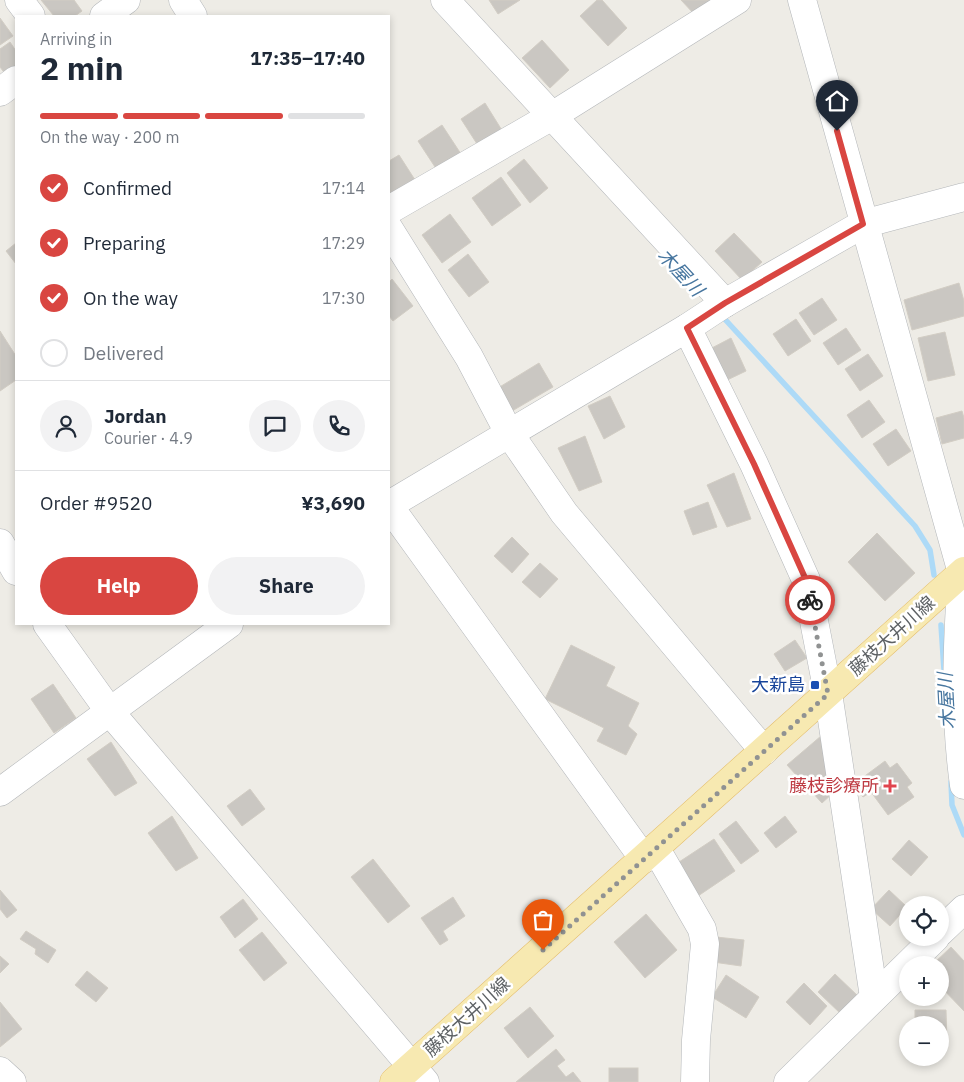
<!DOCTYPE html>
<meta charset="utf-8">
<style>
:root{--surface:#fff;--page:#f2f2f3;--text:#1f2937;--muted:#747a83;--line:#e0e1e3;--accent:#d94641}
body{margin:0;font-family:"IBM Plex Sans","Noto Sans JP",sans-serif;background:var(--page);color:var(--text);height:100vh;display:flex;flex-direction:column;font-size:19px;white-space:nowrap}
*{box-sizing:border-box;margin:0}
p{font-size:16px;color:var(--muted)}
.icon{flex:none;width:28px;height:28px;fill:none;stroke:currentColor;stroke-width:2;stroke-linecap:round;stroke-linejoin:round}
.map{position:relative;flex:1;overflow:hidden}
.details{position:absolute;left:15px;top:15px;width:375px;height:610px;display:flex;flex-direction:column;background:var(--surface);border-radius:0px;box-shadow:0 2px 8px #0003}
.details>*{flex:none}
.buttons{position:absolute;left:899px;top:896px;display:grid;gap:10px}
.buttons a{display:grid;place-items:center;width:50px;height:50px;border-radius:50%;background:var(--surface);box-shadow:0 2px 8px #0003;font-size:25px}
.pin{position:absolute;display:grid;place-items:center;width:42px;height:42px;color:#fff;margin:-51px -21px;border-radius:50% 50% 50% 0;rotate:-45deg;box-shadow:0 0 5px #0007}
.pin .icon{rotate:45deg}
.courier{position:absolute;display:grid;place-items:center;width:50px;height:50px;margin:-25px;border:4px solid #d94641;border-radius:50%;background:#fff;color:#222;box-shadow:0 1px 6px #0007}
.summary em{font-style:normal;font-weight:700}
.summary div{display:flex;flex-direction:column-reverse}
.summary{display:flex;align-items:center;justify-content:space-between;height:85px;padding:0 25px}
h1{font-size:32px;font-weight:700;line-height:38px}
.bar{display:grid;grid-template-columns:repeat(4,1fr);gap:8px 5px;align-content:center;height:60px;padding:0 25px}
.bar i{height:6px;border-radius:4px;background:var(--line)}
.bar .selected{background:var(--accent)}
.bar p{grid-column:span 4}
.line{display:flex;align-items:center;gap:12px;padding:0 25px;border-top:1px solid var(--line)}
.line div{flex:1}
.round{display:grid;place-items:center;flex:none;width:52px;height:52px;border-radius:26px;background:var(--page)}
ol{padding:0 25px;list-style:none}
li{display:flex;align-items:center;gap:15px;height:55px}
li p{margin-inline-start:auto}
li .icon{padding:5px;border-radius:50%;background:var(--accent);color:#fff;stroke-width:4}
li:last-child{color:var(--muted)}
li i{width:28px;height:28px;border:2px solid var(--line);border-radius:50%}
.action{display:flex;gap:10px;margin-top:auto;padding:10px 25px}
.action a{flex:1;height:58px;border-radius:30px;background:var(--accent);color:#fff;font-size:20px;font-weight:700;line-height:58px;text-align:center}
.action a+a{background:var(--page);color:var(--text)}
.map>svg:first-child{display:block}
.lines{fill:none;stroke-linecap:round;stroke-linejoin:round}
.stream{stroke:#addaf7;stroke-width:5.5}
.building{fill:#cac7c2;stroke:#d2cdc4}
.minor-casing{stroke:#b3b6b9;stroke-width:29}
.major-casing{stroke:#e4bc69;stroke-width:29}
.minor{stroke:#fff;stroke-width:28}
.major{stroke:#f7e9b1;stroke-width:28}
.done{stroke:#909292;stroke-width:5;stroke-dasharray:0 9}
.route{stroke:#d94641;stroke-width:6}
.transit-dot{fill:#1a4fb4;stroke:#fff;stroke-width:2}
.health-dot{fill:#e0444e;stroke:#fff;stroke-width:2}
.labels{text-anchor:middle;stroke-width:5;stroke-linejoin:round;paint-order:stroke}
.street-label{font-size:18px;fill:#5d6164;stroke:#fff}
.transit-label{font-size:18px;fill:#164399;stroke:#fff;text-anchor:end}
.health-label{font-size:18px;fill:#be3a42;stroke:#fff;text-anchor:end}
.water-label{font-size:19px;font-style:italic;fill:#47769f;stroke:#fff}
</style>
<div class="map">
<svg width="964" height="1082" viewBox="0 0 964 1082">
<rect width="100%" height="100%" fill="#eeece6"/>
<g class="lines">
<g class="stream">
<path d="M 721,315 L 915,526 L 930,550 L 934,575"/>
<path d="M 941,625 L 944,670"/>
<path d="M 951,782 L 952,805 L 964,835"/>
</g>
</g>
<g class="building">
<path d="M 41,0 L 74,0 L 82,11 L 75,16 L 54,16 Z"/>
<path d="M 489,0 L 520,0 L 498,14 Z"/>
<path d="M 597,0 L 602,0 L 627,28 L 608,46 L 580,16 Z"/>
<path d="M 681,0 L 712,0 L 695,15 Z"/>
<path d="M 0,18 L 13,36 L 0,45 Z"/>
<path d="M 542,40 L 569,70 L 550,88 L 522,58 Z"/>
<path d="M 10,42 L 16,51 L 16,68 L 6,75 L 0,67 L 0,49 Z"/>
<path d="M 485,103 L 503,132 L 479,147 L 461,119 Z"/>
<path d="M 442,125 L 461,154 L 437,170 L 418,141 Z"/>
<path d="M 399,155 L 417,183 L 393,199 L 389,192 L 389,161 Z"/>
<path d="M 524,159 L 548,188 L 530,203 L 507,173 Z"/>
<path d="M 501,177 L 521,205 L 492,226 L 472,198 Z"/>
<path d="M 450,214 L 471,242 L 442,263 L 422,235 Z"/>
<path d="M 734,233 L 762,262 L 742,280 L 715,251 Z"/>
<path d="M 16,243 L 16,264 L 6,251 Z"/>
<path d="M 468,254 L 489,282 L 469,297 L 448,270 Z"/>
<path d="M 392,279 L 413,306 L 393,321 L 389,316 L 389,282 Z"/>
<path d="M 959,283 L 964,301 L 964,316 L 912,330 L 904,300 Z"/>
<path d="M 822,298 L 837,320 L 814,335 L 799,313 Z"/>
<path d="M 796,319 L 811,341 L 788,356 L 773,334 Z"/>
<path d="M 846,328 L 861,350 L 838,365 L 823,343 Z"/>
<path d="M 0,331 L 16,356 L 16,380 L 0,391 Z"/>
<path d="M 945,332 L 955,375 L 928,381 L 918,338 Z"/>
<path d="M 731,338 L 746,371 L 723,382 L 708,350 Z"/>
<path d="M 868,354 L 883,376 L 860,391 L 845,369 Z"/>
<path d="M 539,363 L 553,387 L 512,411 L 498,388 Z"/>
<path d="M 610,396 L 625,427 L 604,439 L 588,406 Z"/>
<path d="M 869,400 L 885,422 L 862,438 L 847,415 Z"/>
<path d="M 962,411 L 964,418 L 964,438 L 942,444 L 936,418 Z"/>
<path d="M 896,429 L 911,451 L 888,466 L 873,444 Z"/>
<path d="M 585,436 L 602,482 L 579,491 L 558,448 Z"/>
<path d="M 734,473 L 751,519 L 727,527 L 707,485 Z"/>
<path d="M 708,502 L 717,527 L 693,535 L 684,511 Z"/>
<path d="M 877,533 L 915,573 L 885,601 L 848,562 Z"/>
<path d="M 512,537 L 529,554 L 512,573 L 494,556 Z"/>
<path d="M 540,563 L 558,579 L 540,598 L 522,582 Z"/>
<path d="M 795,640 L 807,658 L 785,671 L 774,654 Z"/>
<path d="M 571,645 L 615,667 L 606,686 L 639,703 L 628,726 L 637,734 L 626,755 L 597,741 L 604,728 L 545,699 Z"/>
<path d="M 53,684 L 76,718 L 54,733 L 31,699 Z"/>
<path d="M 821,736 L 833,793 L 822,803 L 787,765 Z"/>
<path d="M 111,742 L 137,783 L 115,796 L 87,759 Z"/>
<path d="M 885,761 L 890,768 L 897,763 L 912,783 L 907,787 L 914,797 L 888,815 L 871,792 L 863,797 L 854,784 Z"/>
<path d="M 250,789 L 265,809 L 242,826 L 227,806 Z"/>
<path d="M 172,816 L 198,858 L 176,871 L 148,833 Z"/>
<path d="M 785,816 L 797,832 L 776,848 L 764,833 Z"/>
<path d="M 736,821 L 759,851 L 741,864 L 719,834 Z"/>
<path d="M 714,839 L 735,871 L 698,896 L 676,864 Z"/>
<path d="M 909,840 L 928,857 L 911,876 L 892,859 Z"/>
<path d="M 373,859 L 410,906 L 388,923 L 351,877 Z"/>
<path d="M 0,890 L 17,910 L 7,918 L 0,909 Z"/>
<path d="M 889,890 L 907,907 L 890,926 L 871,909 Z"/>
<path d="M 453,897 L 465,916 L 443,931 L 448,940 L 440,945 L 421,918 Z"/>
<path d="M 243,899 L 258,919 L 235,938 L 220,917 Z"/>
<path d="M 646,914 L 677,950 L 645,978 L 614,942 Z"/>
<path d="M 26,931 L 56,950 L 48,963 L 35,954 L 36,949 L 20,939 Z"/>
<path d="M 262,932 L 287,963 L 264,981 L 239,950 Z"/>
<path d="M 716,937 L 744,940 L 741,966 L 713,962 Z"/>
<path d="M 951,947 L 964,961 L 964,1011 L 940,986 L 940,965 L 932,965 Z"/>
<path d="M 0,956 L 9,964 L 0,973 Z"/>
<path d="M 87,971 L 108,988 L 96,1002 L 75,985 Z"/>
<path d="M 835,974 L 859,997 L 842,1015 L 818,992 Z"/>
<path d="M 726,975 L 759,997 L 746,1018 L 712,997 Z"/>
<path d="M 804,983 L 827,1006 L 810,1025 L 786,1002 Z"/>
<path d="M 0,1002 L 22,1029 L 0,1047 Z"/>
<path d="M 530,1007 L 554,1036 L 528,1058 L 504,1028 Z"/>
<path d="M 915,1010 L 946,1010 L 947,1042 L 940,1042 L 940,1025 L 915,1025 Z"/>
<path d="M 556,1049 L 565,1060 L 557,1066 L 566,1077 L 573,1072 L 581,1082 L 516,1082 Z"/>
<rect x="609" y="1068" width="29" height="14"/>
</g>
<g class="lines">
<g class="minor-casing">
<g id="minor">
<path d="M 19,0 L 31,16"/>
<path d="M 183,0 L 193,16"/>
<path d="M 445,0 L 725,303"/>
<path d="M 802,0 L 962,573 C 957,645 954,713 964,785"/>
<path d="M 104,16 L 126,0"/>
<path d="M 0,92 L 16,80"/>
<path d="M 389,210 L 552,116 L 737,0"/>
<path d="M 389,229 L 469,357 L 509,433 L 564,513 L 764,751"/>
<path d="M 687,328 L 754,464 L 806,580 L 828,693 L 874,997"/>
<path d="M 389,505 L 687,328 L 725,303 L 863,224 L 964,197"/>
<path d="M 389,506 L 644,859"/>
<path d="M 0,543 L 16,571"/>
<path d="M 47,624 L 110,712 L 425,1082"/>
<path d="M 0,792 L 229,624"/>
<path d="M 656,849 L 702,929 L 705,944 L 696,1040 L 695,1082"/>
<path d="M 940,932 L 964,909"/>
<path d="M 0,1071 L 12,1082"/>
<path d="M 788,1082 L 935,938"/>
</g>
</g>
<g class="major-casing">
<path id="major" d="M 394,1082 L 964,571"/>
</g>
<use href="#minor" class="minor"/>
<use href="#major" class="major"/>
</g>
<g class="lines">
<path class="done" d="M 543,950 L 828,694 L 810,600"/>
<path class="route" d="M 810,600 L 806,580 L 754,464 L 687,328 L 725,303 L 863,224 L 837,131"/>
</g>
<rect class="transit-dot" x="810" y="680" width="10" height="10" rx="2.5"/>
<path class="health-dot" d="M887.5 778.5h5v5h5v5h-5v5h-5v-5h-5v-5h5z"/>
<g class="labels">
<g class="street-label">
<text transform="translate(892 636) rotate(-42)" y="6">藤枝大井川線</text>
<text transform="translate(467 1017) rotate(-42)" y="6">藤枝大井川線</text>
</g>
<g class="transit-label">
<text x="805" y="691">大新島</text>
</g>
<g class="health-label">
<text x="879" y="792">藤枝診療所</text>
</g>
<g class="water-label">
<text transform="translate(681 272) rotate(47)" y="7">木屋川</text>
<text transform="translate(946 701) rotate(-93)" y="7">木屋川</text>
</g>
</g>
</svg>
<div class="buttons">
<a><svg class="icon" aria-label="locate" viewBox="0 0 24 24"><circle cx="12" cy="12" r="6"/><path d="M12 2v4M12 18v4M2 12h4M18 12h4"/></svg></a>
<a>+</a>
<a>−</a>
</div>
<div class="pin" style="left:543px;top:950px;background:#ea580c"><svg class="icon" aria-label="bag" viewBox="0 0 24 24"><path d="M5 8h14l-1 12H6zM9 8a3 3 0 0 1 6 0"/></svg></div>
<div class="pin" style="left:837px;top:131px;background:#1f2937"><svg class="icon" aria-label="home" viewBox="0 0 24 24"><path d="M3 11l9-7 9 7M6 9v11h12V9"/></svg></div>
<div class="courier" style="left:810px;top:600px"><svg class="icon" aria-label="bike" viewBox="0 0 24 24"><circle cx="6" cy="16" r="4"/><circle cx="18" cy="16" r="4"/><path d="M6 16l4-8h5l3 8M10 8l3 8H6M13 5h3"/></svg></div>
<section class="details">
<div class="summary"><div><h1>2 min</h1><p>Arriving in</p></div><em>17:35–17:40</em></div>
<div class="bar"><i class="selected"></i><i class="selected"></i><i class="selected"></i><i></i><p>On the way · 200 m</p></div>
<ol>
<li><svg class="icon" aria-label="check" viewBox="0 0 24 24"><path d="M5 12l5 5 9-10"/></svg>Confirmed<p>17:14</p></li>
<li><svg class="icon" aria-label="check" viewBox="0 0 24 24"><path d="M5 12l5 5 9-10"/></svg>Preparing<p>17:29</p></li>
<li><svg class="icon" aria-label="check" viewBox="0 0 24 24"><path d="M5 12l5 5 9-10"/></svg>On the way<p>17:30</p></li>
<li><i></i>Delivered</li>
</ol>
<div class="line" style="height:90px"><a class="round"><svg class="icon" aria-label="person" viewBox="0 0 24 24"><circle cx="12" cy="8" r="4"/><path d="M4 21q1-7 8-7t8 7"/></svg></a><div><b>Jordan</b><p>Courier · 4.9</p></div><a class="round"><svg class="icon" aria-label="chat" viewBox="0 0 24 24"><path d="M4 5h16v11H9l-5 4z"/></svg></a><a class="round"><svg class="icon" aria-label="phone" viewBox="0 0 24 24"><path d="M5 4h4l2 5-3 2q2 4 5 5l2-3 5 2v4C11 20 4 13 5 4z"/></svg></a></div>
<div class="line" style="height:65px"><div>Order #9520</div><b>¥3,690</b></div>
<div class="action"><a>Help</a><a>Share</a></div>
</section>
</div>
